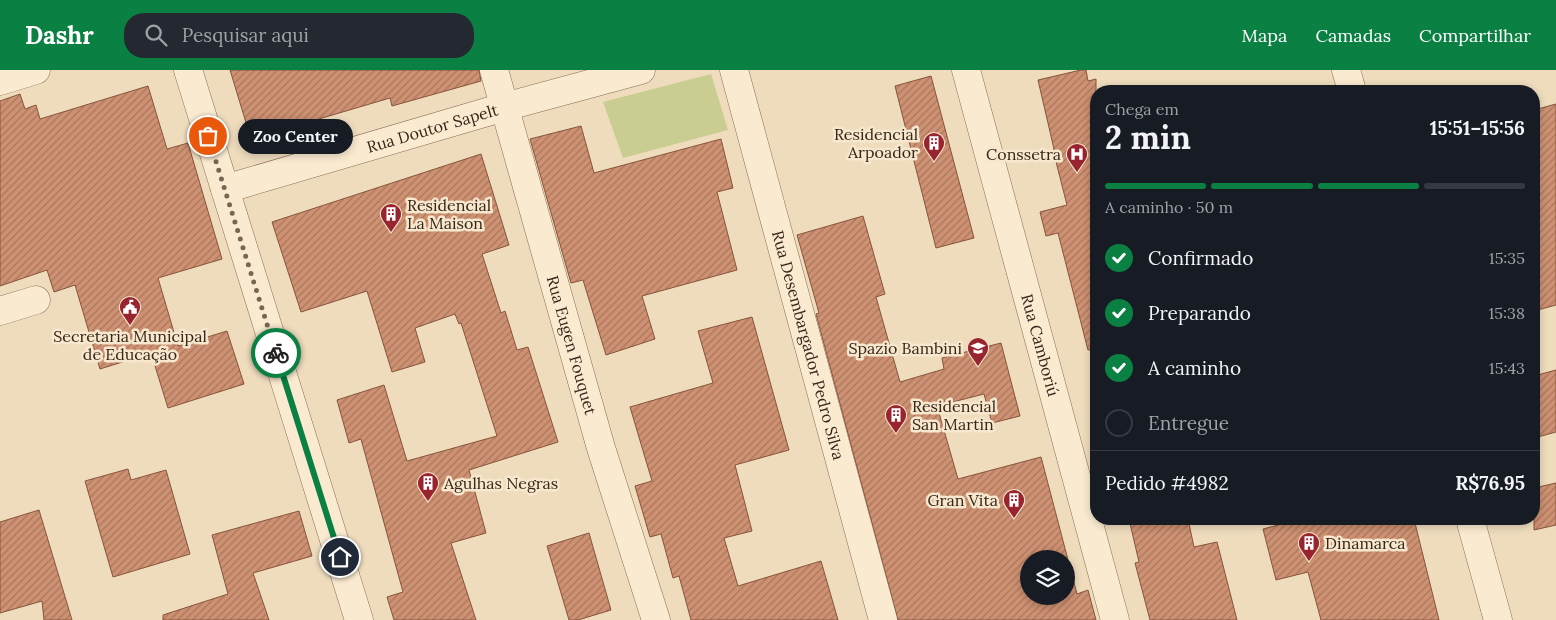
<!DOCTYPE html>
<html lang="pt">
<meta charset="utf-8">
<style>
:root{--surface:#171b24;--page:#242831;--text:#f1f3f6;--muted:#9ea1a6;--line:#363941;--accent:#0b8043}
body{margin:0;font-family:Lora,serif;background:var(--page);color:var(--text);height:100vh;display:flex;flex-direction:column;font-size:19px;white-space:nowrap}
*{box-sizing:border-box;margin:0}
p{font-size:16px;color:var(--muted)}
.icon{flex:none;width:28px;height:28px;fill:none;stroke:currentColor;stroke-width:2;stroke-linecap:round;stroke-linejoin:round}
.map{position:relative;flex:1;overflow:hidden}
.sheet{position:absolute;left:1090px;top:15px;width:450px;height:440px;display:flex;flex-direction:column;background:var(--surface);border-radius:20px;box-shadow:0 2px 8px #0003}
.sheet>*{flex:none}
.controls{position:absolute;left:1020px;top:480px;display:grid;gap:10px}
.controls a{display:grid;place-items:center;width:55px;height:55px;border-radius:50%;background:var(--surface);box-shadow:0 2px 8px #0003;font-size:25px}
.pin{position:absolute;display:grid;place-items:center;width:42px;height:42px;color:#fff;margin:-21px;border:2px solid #fff;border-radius:50%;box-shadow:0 1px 5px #0007}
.courier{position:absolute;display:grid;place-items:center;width:50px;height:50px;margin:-25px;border:4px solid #0b8043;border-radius:50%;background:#fff;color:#222;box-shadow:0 1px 6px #0007}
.bubble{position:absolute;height:35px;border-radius:18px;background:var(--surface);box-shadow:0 2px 8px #0003;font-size:16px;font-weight:700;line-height:35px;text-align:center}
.summary em{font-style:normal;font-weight:700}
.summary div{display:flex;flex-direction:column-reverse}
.summary{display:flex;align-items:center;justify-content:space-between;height:85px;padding:0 15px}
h1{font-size:32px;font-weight:700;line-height:38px}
.bar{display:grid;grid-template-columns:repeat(4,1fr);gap:8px 5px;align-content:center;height:60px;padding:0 15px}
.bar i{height:6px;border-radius:4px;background:var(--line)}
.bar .on{background:var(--accent)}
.bar p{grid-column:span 4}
.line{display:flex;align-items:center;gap:12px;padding:0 15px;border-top:1px solid var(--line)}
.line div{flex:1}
ol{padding:0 15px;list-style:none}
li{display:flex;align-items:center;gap:15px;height:55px}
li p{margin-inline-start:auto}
li .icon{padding:5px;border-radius:50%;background:var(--accent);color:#fff;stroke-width:4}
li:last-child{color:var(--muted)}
li i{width:28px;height:28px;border:2px solid var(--line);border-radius:50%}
header{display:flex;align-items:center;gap:30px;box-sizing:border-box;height:70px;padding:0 25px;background:var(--accent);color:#fff}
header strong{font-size:24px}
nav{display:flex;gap:28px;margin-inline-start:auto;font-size:18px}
.search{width:350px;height:45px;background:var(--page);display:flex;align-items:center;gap:12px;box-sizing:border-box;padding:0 18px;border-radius:20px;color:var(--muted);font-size:19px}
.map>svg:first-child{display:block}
.green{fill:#cacd91}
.building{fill:url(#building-hatch);stroke:#86543b;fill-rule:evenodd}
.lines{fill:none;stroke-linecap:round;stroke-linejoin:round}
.minor-casing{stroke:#876c56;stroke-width:29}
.minor{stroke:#faead0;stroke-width:28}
.done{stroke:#776654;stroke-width:5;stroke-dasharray:0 9}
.route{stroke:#0b8043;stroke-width:6}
.labels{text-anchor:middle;stroke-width:5;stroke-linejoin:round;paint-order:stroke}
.street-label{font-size:16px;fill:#36261b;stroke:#f6e7cd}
.poi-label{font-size:16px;fill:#36261b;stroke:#f6e7cd;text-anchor:end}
</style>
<header>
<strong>Dashr</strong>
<div class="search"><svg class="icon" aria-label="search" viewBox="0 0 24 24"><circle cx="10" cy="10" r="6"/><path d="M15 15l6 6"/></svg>Pesquisar aqui</div>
<nav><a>Mapa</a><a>Camadas</a><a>Compartilhar</a></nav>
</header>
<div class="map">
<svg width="1556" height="550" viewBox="0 0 1556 550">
<defs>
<pattern id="building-hatch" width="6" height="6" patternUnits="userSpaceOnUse" patternTransform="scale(1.25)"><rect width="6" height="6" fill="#ce9172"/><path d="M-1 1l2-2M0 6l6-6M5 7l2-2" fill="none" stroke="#a8765d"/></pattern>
</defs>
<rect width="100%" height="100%" fill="#efdcbd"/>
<path class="green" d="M 711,4 L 728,60 L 623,88 L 603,32 Z"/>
<g class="building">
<path d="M 230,0 L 479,0 L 481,11 L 392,36 L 390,28 L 251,69 Z"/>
<path d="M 1081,0 L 1086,0 L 1088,11 L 1096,9 L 1096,49 L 1090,51 L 1096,75 L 1096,279 L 1088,280 L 1058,163 L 1046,166 L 1040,142 L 1067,135 L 1053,80 L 1054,79 L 1038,10 Z"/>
<path d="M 931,6 L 974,168 L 936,178 L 895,16 Z"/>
<path d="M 148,16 L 167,79 L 188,73 L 222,189 L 158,208 L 178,276 L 227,261 L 244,314 L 168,338 L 151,283 L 100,299 L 75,215 L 54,222 L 47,200 L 0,216 L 0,31 L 20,24 L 25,39 L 36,35 L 40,49 Z"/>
<path d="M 1556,34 L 1556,235 L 1534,241 L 1534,40 Z"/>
<path d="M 581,56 L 594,103 L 721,69 L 733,118 L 717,122 L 737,200 L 642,226 L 655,269 L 606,285 L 583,210 L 571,213 L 530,69 Z"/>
<path d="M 481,84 L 509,175 L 482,184 L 501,243 L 505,241 L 517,280 L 528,277 L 558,372 L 469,400 L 486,463 L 451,473 L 476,550 L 394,550 L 387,527 L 403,522 L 361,369 L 349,373 L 337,330 L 384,315 L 407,391 L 497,366 L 461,253 L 459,254 L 455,244 L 415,258 L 425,292 L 392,302 L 367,221 L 301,242 L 272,152 Z"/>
<path d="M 863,146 L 885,224 L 876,227 L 900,312 L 944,299 L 942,288 L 1001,273 L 1020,346 L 992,353 L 984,324 L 937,336 L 958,409 L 1041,387 L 1077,524 L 1088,520 L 1096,550 L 898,550 L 816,244 L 819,243 L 797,165 ZM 1029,489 L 1066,489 L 1066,526 L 1029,526 Z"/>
<path d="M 752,247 L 789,380 L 735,395 L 752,461 L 724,468 L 738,516 L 821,491 L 838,550 L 691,550 L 679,506 L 673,508 L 661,464 L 650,467 L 635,416 L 652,411 L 630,337 L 713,313 L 698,261 Z"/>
<path d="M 1556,300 L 1556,362 L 1534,368 L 1534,306 Z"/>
<path d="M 128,399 L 131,410 L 166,400 L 190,484 L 113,507 L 85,411 Z"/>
<path d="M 1556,413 L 1556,455 L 1534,460 L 1534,418 Z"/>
<path d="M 39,440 L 72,550 L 44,550 L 42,531 L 0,543 L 0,452 Z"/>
<path d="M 299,441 L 312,486 L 253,503 L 269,550 L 163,550 L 163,545 L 228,524 L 212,465 Z"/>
<path d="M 1129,449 L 1188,449 L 1194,477 L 1217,472 L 1237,550 L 1150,550 L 1135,493 L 1139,492 Z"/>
<path d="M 1301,449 L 1414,449 L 1439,550 L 1321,550 L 1308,502 L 1276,510 L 1263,459 Z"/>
<path d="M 589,463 L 611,540 L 578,550 L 569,550 L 547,476 Z"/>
</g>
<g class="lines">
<g class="minor-casing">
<g id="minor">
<path d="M 188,0 L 359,550"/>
<path id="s1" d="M 494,0 L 601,378 L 656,550"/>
<path id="s2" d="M 734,0 L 883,550"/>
<path id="s3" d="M 966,0 L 1115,550"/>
<path d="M 1346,0 L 1352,21"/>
<path d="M 0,11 L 36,0"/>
<path id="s4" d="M 225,119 L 504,37 L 641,0"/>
<path d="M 0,241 L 36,230"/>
<path d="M 1470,449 L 1498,550"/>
</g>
</g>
<use href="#minor" class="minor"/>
</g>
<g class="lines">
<path class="done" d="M 208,66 L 276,283"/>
<path class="route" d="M 276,283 L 340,487"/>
</g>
<defs>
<g id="building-pin" transform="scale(1.125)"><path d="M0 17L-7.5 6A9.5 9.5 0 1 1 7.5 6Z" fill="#97242e" stroke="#f6e7cd"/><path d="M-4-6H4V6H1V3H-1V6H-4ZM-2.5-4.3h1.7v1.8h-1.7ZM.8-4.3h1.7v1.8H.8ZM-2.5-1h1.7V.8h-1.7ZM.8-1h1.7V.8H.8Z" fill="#fff"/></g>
<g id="hospital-pin" transform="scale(1.125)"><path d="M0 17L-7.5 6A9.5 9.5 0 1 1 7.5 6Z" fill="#97242e" stroke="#f6e7cd"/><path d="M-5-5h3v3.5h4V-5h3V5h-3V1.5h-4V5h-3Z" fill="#fff"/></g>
<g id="civic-pin" transform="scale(1.125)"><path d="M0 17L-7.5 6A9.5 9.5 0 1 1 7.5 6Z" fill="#97242e" stroke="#f6e7cd"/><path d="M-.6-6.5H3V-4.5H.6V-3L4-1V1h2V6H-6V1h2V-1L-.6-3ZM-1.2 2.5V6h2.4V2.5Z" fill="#fff"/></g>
<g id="school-pin" transform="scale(1.125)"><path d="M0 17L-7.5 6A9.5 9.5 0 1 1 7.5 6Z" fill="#97242e" stroke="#f6e7cd"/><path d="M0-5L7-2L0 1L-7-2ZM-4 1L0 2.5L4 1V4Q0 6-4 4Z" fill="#fff"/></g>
</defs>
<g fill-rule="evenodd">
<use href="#building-pin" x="934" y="73"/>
<use href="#hospital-pin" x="1077" y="84"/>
<use href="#building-pin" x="391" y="144"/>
<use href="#civic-pin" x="130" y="237"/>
<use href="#school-pin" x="978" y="278"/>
<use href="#building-pin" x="896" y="345"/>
<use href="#building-pin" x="428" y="413"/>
<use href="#building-pin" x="1014" y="430"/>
<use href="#building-pin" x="1309" y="473"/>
</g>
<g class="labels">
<g class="street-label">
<text dy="6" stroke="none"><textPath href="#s4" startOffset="216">Rua Doutor Sapelt</textPath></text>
<text dy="6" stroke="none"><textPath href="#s2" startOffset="285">Rua Desembargador Pedro Silva</textPath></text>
<text dy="6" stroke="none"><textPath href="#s3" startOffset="285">Rua Camboriú</textPath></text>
<text dy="6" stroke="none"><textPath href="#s1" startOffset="286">Rua Eugen Fouquet</textPath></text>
</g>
<g class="poi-label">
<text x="918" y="70">Residencial<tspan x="918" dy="18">Arpoador</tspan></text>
<text x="1061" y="90">Conssetra</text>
<text x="407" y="141" text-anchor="start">Residencial<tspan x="407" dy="18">La Maison</tspan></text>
<text x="130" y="272" text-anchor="middle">Secretaria Municipal<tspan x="130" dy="18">de Educação</tspan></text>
<text x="962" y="284">Spazio Bambini</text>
<text x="912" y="342" text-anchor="start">Residencial<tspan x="912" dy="18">San Martin</tspan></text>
<text x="444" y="419" text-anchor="start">Agulhas Negras</text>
<text x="998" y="436">Gran Vita</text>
<text x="1325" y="479" text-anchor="start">Dinamarca</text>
</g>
</g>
</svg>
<div class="controls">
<a><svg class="icon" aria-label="layers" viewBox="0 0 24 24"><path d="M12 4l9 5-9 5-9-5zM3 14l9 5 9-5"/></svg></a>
</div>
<div class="pin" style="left:208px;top:66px;background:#ea580c"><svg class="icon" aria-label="bag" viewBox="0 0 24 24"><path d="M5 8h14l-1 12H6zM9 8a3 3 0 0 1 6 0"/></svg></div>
<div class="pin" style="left:340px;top:487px;background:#1f2937"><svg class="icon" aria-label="home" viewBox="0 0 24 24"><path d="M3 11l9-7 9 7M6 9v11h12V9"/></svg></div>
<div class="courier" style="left:276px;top:283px"><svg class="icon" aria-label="bike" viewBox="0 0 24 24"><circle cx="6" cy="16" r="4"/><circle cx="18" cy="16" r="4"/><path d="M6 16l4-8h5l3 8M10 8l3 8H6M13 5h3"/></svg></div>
<div class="bubble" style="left:238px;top:49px;width:115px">Zoo Center</div>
<section class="sheet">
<div class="summary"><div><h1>2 min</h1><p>Chega em</p></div><em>15:51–15:56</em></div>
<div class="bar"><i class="on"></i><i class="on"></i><i class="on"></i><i></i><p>A caminho · 50 m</p></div>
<ol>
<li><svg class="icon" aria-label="check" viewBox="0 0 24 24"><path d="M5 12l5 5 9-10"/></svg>Confirmado<p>15:35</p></li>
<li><svg class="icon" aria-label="check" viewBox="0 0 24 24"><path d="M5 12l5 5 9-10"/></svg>Preparando<p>15:38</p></li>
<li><svg class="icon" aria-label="check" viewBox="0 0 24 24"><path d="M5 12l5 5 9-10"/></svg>A caminho<p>15:43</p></li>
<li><i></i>Entregue</li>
</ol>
<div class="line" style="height:65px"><div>Pedido #4982</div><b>R$76.95</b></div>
</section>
</div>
